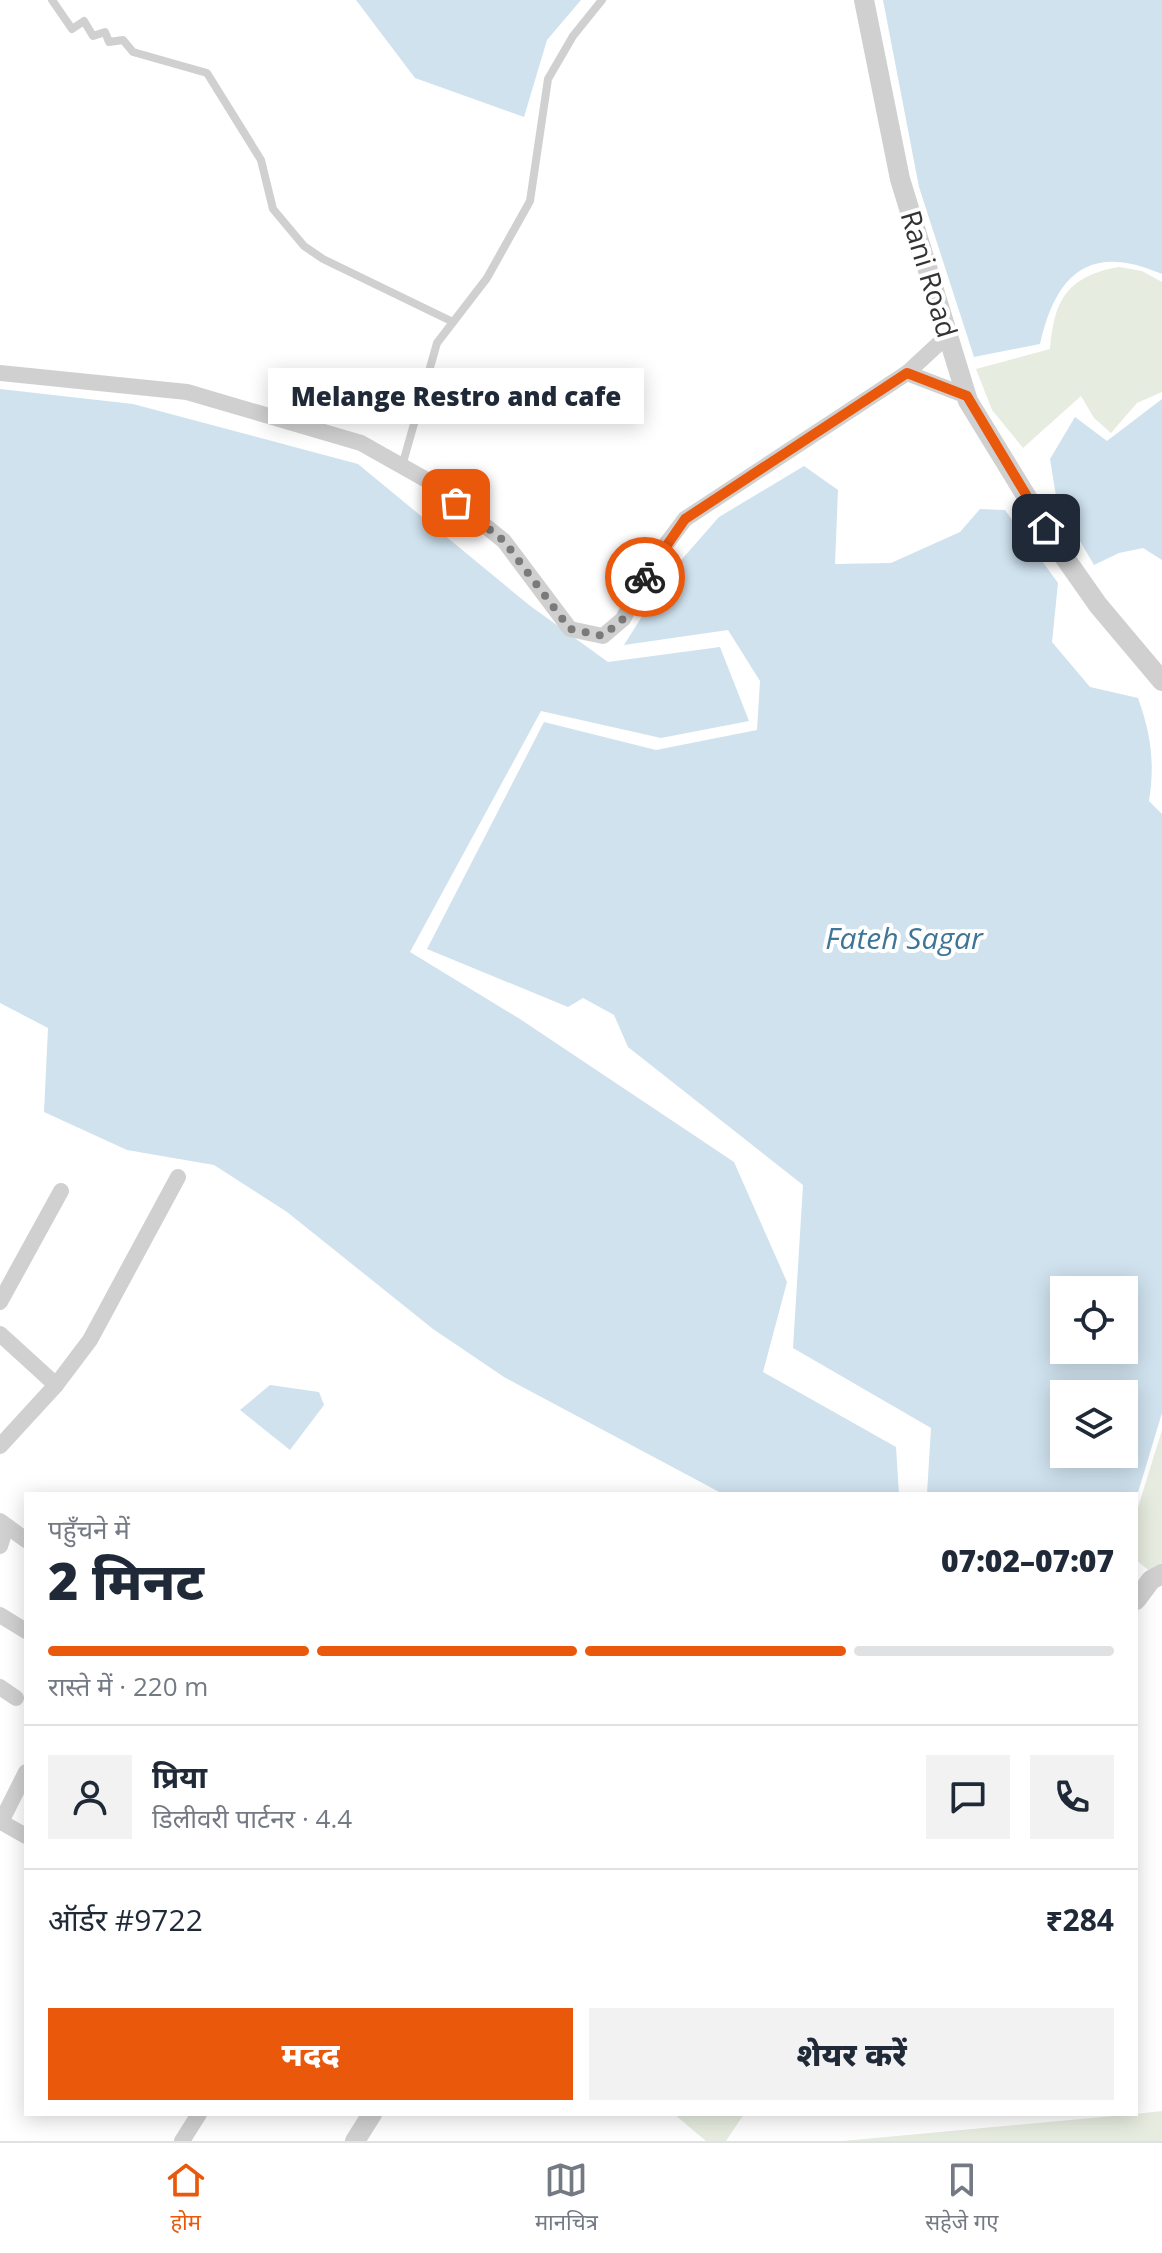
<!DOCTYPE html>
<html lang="hi">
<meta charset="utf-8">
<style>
:root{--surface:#fff;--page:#f2f2f3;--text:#1f2937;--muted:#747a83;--line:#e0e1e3;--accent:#ea580c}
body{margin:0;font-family:"Open Sans","Noto Sans Devanagari",sans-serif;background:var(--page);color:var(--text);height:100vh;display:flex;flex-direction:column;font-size:30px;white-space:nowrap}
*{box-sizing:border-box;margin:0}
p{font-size:26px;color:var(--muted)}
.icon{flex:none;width:44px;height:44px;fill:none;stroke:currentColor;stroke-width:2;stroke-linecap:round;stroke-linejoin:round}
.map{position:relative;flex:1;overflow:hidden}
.drawer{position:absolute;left:24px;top:1492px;width:1114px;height:624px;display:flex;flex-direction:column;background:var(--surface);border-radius:0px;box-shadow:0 4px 20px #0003}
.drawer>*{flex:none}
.controls{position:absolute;left:1050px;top:1276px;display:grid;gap:16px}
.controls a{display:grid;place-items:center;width:88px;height:88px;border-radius:0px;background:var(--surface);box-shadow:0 4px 20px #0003;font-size:40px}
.pin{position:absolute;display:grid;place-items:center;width:68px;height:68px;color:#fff;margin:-34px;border-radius:16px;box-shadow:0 4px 12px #0006}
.courier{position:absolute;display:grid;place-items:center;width:80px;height:80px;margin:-40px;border:6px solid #ea580c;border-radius:50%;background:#fff;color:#222;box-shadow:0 2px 10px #0007}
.bubble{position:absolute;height:56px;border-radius:0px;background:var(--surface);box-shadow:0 4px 20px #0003;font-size:26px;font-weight:800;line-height:56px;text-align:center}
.headline em{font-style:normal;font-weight:800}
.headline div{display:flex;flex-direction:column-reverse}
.headline{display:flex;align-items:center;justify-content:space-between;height:136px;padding:0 24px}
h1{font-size:52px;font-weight:800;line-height:60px}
.bar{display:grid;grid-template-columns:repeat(4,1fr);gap:12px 8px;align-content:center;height:96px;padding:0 24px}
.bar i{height:10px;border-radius:6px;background:var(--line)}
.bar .current{background:var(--accent)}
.bar p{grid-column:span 4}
.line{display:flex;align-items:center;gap:20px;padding:0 24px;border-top:2px solid var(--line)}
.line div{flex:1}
.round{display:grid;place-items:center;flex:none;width:84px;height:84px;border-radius:0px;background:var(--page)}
.cta{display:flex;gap:16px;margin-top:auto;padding:16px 24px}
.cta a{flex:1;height:92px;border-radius:0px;background:var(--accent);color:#fff;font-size:32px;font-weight:800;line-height:92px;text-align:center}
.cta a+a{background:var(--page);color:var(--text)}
.tab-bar{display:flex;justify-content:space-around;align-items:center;height:112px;border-top:2px solid var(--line);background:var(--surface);font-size:22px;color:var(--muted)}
.tab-bar a{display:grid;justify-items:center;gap:4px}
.tab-bar .current{color:var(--accent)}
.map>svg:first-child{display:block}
.green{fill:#e6ecdf}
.water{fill:#cfe2ee;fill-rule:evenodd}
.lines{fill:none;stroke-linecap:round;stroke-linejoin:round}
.service{stroke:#d0d0d0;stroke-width:8}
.minor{stroke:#d0d0d0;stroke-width:16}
.tertiary{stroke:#d0d0d0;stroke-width:20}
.done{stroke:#7a7a7a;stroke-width:8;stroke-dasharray:0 14.4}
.route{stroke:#ea580c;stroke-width:10}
.labels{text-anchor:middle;stroke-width:8;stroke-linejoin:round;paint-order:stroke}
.street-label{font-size:28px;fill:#333;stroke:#fff}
.water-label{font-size:30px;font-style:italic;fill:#3f7597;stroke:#fff}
</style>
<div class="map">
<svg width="1162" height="2141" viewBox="0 0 1162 2141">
<rect width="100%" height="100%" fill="#fff"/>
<g class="green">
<path d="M 1119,267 L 1142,271 L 1162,282 L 1162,392 L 1137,403 L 1111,433 L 1094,418 L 1081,396 L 1023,448 L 992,410 L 976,369 L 1050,349 C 1054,300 1067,276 1119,267 Z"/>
<path d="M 1162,1430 L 1162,1569 L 1152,1573 L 1136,1560 L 1136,1514 Z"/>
<path d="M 1162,2111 L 1162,2141 L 843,2141 L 1136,2114 Z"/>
<path d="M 674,2114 L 744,2114 L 726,2141 L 706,2141 Z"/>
</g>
<g class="water">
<path d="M 356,0 L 581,0 L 547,40 L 524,117 L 415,78 Z"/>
<path d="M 883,0 L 1162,0 L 1162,274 C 1091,243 1056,272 1040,344 L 974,357 L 919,187 Z"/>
<path d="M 0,389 L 133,404 L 358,464 L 529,605 L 608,662 L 720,647 L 749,721 L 661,738 L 541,711 L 410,952 L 520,1019 L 734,1162 L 787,1282 L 763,1372 L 896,1447 L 899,1494 L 723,1494 L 504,1377 L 433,1329 L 287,1212 L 214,1165 L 127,1150 L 44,1112 L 48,1028 L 0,1003 Z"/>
<path d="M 1162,399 L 1162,560 L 1143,548 L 1119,553 L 1094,565 L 1057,502 L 1050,459 L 1075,417 L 1107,441 Z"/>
<path d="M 804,466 L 838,490 L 835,564 L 891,563 L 960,532 L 980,509 L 1005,510 L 1058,583 L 1052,642 L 1090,687 L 1138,698 C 1151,734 1155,763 1149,801 L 1162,814 L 1162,1413 L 1136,1499 L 1136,1494 L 927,1494 L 931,1428 L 793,1348 L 803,1185 L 628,1047 L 614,1015 L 583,998 L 568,1007 L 427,949 L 544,722 L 656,750 L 757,730 L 760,681 L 728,630 L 624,645 L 668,575 L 719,517 ZM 1064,1290 L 1124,1290 L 1124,1350 L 1064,1350 ZM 1064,1394 L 1124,1394 L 1124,1454 L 1064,1454 Z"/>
<path d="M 270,1385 L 319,1392 L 324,1405 L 290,1450 L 240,1410 Z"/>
</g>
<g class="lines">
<g class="service">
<path d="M 52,0 L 72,29 L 84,21 L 93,36 L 105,32 L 109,42 L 123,40 L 133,52 L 207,73 L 261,160 L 273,209 L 304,246 L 323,259 L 453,322"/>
<path d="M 402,466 L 437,343 L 487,278 L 530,201 L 548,79 L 573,36 L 602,0"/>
</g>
<g class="minor">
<path d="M 0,373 L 187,392 L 361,443 L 432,483 L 504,541 L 570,629 L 603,636 L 623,619 L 655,559 L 685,519 L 907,373 L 947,336"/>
<path d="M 907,373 L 967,396"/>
<path d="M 0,1302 L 61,1191"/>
<path d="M 0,1334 L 56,1385"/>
<path d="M 0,1446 L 56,1385 L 90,1340 L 178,1177"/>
<path d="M 0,1521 L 26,1540"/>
<path d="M 0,1546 L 6,1527"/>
<path d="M 0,1615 L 26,1631"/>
<path d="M 0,1687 L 16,1698"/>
<path d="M 26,1772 L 1,1822 L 26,1836"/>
<path d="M 182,2141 L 199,2114"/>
</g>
<g class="tertiary">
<path d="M 864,0 L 900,179 L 968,401 L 1058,548 L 1098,605 L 1162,681"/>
<path d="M 1136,1600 L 1151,1580 L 1162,1574"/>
<path d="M 355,2141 L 372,2114"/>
</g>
</g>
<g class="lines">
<path class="done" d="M 456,503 L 504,541 L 570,629 L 603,636 L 623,619 L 645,577"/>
<path class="route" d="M 645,577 L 685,519 L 907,373 L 967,396 L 1046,528"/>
</g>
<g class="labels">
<g class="street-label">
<text transform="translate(929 274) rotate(73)" y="10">Rani Road</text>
</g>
<g class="water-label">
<text x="904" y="949">Fateh Sagar</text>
</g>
</g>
</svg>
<div class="controls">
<a><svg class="icon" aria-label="locate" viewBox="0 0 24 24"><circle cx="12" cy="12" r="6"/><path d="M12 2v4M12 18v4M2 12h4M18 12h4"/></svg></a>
<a><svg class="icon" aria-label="layers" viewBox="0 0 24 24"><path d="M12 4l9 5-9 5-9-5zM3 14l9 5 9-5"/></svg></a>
</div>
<div class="pin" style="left:456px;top:503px;background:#ea580c"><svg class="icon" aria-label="bag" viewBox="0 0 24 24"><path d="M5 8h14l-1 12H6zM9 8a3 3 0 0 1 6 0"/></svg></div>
<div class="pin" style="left:1046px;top:528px;background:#1f2937"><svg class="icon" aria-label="home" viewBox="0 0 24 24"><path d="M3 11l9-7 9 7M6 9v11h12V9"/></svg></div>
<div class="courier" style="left:645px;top:577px"><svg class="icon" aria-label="bike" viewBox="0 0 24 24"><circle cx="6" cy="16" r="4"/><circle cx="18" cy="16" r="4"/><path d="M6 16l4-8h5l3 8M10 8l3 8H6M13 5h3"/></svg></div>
<div class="bubble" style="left:268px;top:368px;width:376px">Melange Restro and cafe</div>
<section class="drawer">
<div class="headline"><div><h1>2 मिनट</h1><p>पहुँचने में</p></div><em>07:02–07:07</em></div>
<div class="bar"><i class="current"></i><i class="current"></i><i class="current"></i><i></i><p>रास्ते में · 220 m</p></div>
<div class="line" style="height:144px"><a class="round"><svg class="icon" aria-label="person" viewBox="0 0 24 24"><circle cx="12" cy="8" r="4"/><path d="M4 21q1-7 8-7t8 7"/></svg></a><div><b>प्रिया</b><p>डिलीवरी पार्टनर · 4.4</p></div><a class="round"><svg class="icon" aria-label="chat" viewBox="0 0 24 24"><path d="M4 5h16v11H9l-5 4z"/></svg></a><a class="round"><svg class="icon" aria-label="phone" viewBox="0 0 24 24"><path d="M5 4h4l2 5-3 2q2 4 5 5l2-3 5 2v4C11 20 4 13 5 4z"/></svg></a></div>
<div class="line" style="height:104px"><div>ऑर्डर #9722</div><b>₹284</b></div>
<div class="cta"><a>मदद</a><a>शेयर करें</a></div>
</section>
</div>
<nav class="tab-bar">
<a class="current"><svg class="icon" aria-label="home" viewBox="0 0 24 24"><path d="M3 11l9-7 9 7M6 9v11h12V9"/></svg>होम</a>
<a><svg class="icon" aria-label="map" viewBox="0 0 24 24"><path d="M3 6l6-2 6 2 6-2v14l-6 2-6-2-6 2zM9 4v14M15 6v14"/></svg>मानचित्र</a>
<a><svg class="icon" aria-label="saved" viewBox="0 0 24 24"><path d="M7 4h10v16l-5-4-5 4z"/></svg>सहेजे गए</a>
</nav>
